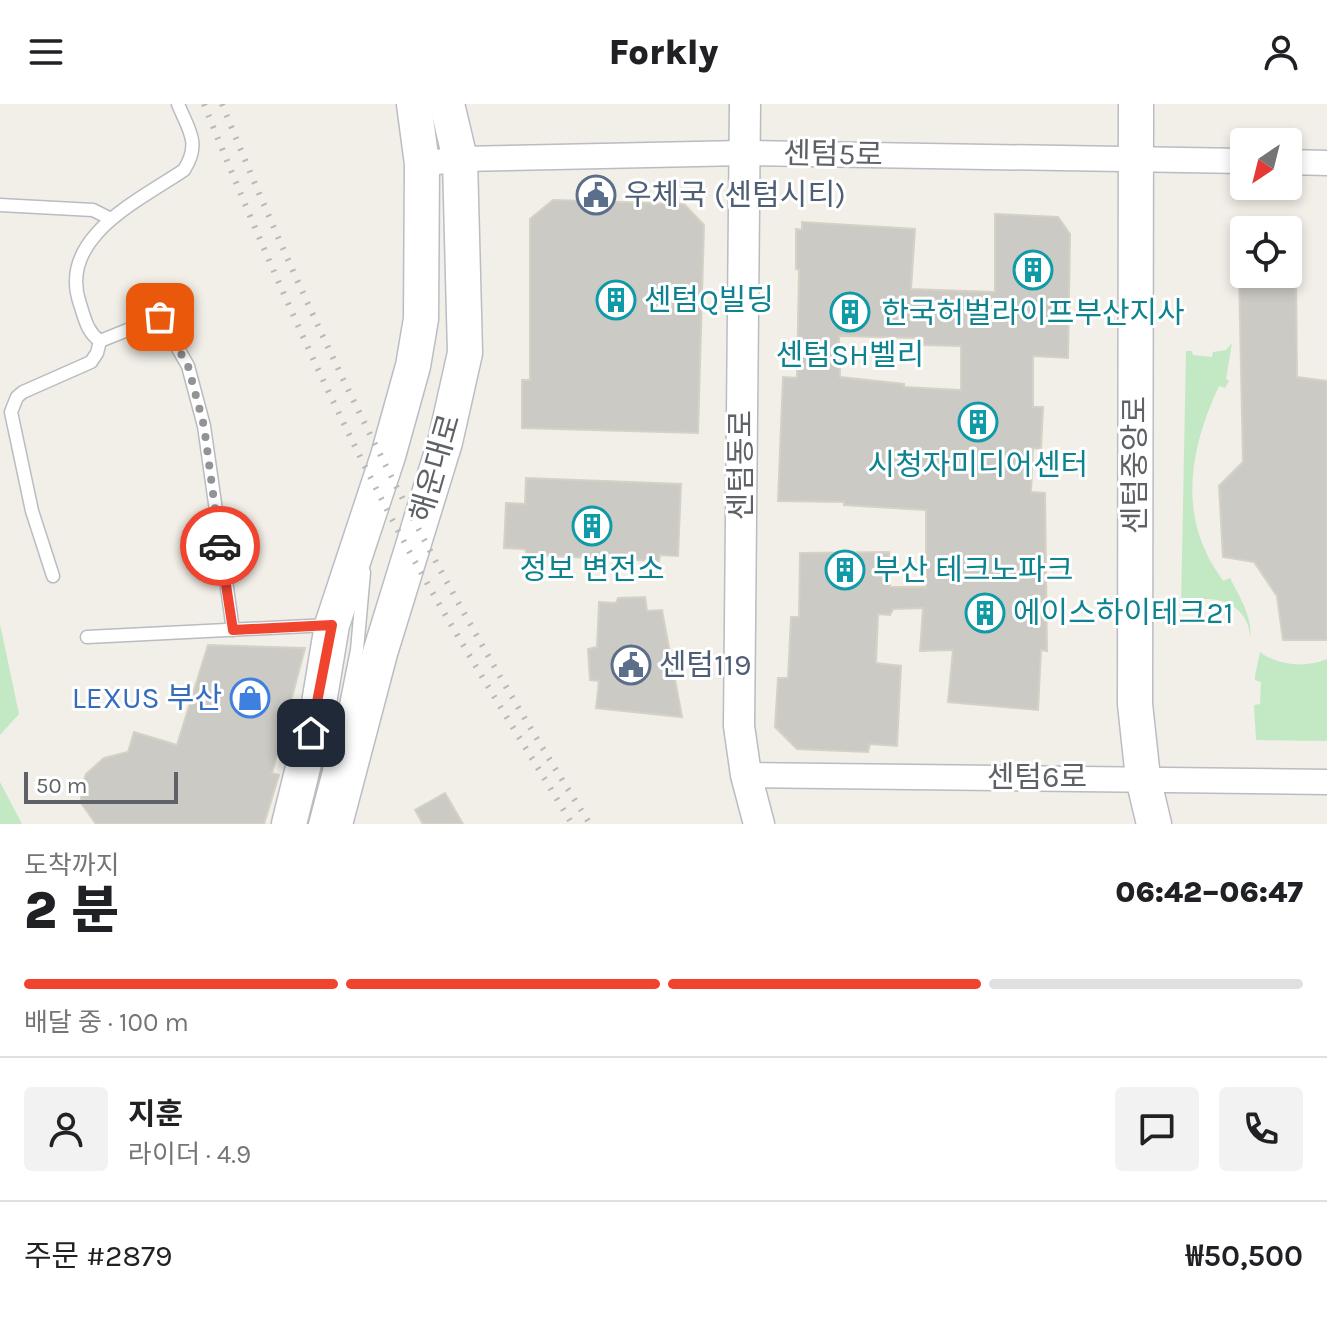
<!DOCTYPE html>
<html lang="ko">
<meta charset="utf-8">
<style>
:root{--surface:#fff;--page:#f2f2f2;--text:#202124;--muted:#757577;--line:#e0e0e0;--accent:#f0442e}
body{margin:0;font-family:Karla,"Noto Sans KR",sans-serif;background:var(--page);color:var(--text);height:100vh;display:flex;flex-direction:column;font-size:30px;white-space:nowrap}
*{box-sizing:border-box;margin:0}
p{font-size:26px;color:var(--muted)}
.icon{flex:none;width:44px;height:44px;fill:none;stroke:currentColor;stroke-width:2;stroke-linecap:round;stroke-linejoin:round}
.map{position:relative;height:720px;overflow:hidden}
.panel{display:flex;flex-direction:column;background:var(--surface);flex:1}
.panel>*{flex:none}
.needle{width:52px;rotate:215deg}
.fabs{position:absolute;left:1230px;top:24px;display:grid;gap:16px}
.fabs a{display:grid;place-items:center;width:72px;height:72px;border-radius:8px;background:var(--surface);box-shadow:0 4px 12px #0003;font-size:40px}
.scale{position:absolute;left:24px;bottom:20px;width:154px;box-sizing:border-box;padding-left:8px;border:4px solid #5e6267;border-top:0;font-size:22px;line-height:28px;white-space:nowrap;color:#5e6267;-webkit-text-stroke:6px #fff;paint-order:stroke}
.pin{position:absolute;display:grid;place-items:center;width:68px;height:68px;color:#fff;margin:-34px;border-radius:16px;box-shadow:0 4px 12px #0006}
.courier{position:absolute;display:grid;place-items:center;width:80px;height:80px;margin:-40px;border:6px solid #f0442e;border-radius:50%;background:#fff;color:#222;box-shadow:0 2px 10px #0007}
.overview em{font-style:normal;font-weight:800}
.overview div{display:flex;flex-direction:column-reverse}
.overview{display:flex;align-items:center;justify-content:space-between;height:136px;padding:0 24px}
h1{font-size:52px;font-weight:800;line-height:60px}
.bar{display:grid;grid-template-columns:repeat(4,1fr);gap:12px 8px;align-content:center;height:96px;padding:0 24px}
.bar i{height:10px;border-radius:6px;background:var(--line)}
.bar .current{background:var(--accent)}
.bar p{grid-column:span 4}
.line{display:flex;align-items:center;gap:20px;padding:0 24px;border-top:2px solid var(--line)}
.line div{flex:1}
.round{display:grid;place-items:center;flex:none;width:84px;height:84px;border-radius:8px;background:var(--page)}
header{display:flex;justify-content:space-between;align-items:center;height:104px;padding:0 24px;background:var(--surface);font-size:36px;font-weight:800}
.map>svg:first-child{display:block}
.green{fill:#c3e9c4}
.building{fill:#cccac4;stroke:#d6d1c5;stroke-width:2;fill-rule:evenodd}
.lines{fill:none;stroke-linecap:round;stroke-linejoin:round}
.service-casing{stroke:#b9bcc0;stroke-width:15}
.minor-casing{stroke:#b9bcc0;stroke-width:27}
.tertiary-casing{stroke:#b9bcc0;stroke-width:33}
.secondary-casing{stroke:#babdc3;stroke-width:37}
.service{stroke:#fff;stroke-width:12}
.minor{stroke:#fff;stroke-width:24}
.tertiary{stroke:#fff;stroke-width:30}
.secondary{stroke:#fff;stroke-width:34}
.rail{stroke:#b7b8b8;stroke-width:6;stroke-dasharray:2 10;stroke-linecap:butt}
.done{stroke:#919394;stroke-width:8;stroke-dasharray:0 14.4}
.route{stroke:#f0442e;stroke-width:10}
.labels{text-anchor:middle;stroke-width:6;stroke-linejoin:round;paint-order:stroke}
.street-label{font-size:30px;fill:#5e6267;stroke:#fff}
.service-label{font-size:30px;fill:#4e5e75;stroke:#fff;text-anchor:start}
.culture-label{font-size:30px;fill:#0d838f;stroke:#fff}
.shop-label{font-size:30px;fill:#366cbe;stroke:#fff;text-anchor:end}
</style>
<header><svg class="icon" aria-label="menu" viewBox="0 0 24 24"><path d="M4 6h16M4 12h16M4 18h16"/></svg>Forkly<svg class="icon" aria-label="person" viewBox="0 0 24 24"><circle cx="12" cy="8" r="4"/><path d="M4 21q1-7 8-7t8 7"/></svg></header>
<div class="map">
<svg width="1327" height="720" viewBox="0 0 1327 720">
<rect width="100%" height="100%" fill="#f1efe7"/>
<g class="green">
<path d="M 1232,239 L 1226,275 L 1229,277 L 1225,284 L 1219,282 C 1194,335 1180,395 1207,450 C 1211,460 1218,468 1223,477 L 1230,474 C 1239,492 1253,513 1250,534 C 1250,498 1207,485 1181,503 L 1186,247 L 1192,247 L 1193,251 L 1212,253 L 1213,248 L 1226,246 Z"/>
<path d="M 0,520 L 19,610 L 0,631 Z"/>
<path d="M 1260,548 C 1278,562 1306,564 1327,555 L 1327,637 L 1256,636 L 1254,601 L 1260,600 L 1261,578 L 1255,576 L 1255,572 Z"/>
<path d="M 0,678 L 22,720 L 0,720 Z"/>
</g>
<g class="building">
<path d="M 553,96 L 684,100 L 704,121 L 698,329 L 522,324 L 522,276 L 530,276 L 530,115 Z"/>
<path d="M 995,110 L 1058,113 L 1070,130 L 1068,254 L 1033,252 L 1033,303 L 1043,303 L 1041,345 L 1033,344 L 1031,388 L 1045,389 L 1047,547 L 1041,546 L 1038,606 L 948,598 L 953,546 L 920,547 L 923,504 L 893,505 L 890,511 L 878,510 L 876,559 L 901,562 L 897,642 L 870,640 L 868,648 L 797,645 L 775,623 L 778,574 L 788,574 L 791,513 L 799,513 L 800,449 L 889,448 L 890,483 L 926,483 L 926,406 L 844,401 L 844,398 L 778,397 L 783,273 L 797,274 L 799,166 L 796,165 L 796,125 L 802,126 L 802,118 L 915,125 L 911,185 L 995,188 ZM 839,232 L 923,234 L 922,241 L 961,242 L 961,286 L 904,283 L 904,280 L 840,273 Z"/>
<path d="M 1239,170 L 1296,170 L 1297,273 L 1327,277 L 1327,536 L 1283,536 L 1277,492 L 1254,458 L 1223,453 L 1219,382 L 1243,358 Z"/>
<path d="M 526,374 L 681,380 L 678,452 L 660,451 L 659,457 L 527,451 L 525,445 L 504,444 L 506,399 L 525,400 Z"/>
<path d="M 645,493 L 647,507 L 662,506 L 682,613 L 596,604 L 599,577 L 590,576 L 588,545 L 597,543 L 599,498 L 616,499 L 618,494 Z"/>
<path d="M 208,541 L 305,544 L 272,669 L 279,671 L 264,720 L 96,720 L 81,699 L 81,685 L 86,670 L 104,654 L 128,648 L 134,628 L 177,641 Z"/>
<path d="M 445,689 L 463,720 L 423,720 L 415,706 Z"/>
</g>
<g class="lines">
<g class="service-casing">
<g id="service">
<path d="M 178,0 C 189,27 201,39 184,66 C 138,97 57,134 80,200 C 85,215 87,228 100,237 L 160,213 L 188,262 L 204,322 L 233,526"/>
<path d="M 0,101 L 93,106 L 111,115"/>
<path d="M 53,472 L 32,407 L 11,308 L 17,293 L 23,288 L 91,258 L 97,249 L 100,237"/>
<path d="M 87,533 L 328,521"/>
<path d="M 315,720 L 345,606 L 357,546 L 364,468"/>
</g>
</g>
<g class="minor-casing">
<g id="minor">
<path d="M 1288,58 L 1327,59"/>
<path d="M 422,60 L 460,55 L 743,49 L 1244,57"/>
<path d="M 746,671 L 1327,678"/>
</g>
</g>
<g class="tertiary-casing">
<path id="tertiary" d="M 745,0 L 739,622 L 746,671 L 759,720"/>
</g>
<g class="secondary-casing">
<g id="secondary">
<path d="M 1136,0 L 1135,600 L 1143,674 L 1154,720"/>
<path d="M 289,720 L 319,599 L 332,521 L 388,352 L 413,262 L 421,215 L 422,60 L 414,0"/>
<path d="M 335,720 L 380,549 L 445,338 L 465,249 L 460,55 L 447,0"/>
</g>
</g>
<use href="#service" class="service"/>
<use href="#minor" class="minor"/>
<use href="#tertiary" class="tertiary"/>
<use href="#secondary" class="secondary"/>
<g class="rail">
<path d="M 204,0 C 258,135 317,270 384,400 C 441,510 508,614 572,720"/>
<path d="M 222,0 C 323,250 444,492 590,720"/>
</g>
</g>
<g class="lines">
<path class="done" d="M 160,213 L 188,262 L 204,322 L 220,442"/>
<path class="route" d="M 220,442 L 233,526 L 332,521 L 311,629"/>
</g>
<defs>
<g id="civic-ring" transform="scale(2)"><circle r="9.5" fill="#fff" stroke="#5c6f8a" stroke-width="1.5"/><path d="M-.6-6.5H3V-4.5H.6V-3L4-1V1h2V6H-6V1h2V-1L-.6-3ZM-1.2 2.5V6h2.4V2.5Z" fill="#5c6f8a"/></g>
<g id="building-ring" transform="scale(2)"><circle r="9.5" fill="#fff" stroke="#0f9aa8" stroke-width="1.5"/><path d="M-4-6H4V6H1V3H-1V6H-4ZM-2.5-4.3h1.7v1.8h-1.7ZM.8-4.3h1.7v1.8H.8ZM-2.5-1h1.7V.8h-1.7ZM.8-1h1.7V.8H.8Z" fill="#0f9aa8"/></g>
<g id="shop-ring" transform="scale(2)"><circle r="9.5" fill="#fff" stroke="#3f7fe0" stroke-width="1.5"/><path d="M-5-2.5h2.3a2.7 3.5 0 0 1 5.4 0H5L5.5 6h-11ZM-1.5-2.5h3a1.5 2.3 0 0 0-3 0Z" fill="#3f7fe0"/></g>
</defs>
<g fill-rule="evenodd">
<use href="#civic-ring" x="596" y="91"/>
<use href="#building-ring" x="1033" y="166"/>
<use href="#building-ring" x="616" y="196"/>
<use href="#building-ring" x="850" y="208"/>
<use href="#building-ring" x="978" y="318"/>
<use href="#building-ring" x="592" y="422"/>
<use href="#building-ring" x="845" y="466"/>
<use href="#building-ring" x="985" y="509"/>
<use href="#civic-ring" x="631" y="561"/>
<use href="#shop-ring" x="250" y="594"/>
</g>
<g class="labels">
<g class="street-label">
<text transform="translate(833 50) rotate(1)" y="10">센텀5로</text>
<text transform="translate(741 361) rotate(-90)" y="10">센텀동로</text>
<text transform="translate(1135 361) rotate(-90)" y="10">센텀중앙로</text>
<text transform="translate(435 364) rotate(-74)" y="10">해운대로</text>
<text x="1037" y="683">센텀6로</text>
</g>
<g class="service-label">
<text x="624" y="101">우체국 (센텀시티)</text>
<text x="659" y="571">센텀119</text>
</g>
<g class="culture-label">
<text x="644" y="206" text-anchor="start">센텀Q빌딩</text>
<text x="1033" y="219">한국허벌라이프부산지사</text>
<text x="850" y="261">센텀SH벨리</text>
<text x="978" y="371">시청자미디어센터</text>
<text x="592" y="475">정보 변전소</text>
<text x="873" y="476" text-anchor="start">부산 테크노파크</text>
<text x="1013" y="519" text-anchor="start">에이스하이테크21</text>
</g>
<g class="shop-label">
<text x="222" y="604">LEXUS 부산</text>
</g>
</g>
</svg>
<div class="fabs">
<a><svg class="needle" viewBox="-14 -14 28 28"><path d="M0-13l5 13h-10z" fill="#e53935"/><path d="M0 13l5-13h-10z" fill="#757577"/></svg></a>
<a><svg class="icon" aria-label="locate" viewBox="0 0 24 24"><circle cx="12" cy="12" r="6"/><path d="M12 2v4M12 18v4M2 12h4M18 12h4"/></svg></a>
</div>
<div class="scale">50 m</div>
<div class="pin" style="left:160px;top:213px;background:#ea580c"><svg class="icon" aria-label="bag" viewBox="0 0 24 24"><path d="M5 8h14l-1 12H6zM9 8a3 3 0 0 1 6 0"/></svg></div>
<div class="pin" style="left:311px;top:629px;background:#1f2937"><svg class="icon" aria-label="home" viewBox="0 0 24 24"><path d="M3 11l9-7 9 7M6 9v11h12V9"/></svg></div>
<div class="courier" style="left:220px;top:442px"><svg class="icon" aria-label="car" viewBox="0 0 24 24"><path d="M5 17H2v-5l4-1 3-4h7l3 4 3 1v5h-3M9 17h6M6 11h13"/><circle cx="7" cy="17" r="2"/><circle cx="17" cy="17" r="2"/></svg></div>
</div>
<section class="panel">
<div class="overview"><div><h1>2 분</h1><p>도착까지</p></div><em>06:42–06:47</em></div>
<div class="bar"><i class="current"></i><i class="current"></i><i class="current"></i><i></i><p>배달 중 · 100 m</p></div>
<div class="line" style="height:144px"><a class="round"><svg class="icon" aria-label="person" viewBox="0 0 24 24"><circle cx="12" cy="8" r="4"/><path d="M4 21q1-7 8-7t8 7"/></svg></a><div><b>지훈</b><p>라이더 · 4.9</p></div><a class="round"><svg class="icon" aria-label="chat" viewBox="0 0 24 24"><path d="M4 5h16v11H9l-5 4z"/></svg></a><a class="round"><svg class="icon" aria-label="phone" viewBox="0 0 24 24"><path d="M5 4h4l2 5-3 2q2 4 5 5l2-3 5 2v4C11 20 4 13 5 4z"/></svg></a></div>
<div class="line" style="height:104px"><div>주문 #2879</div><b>₩50,500</b></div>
</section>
